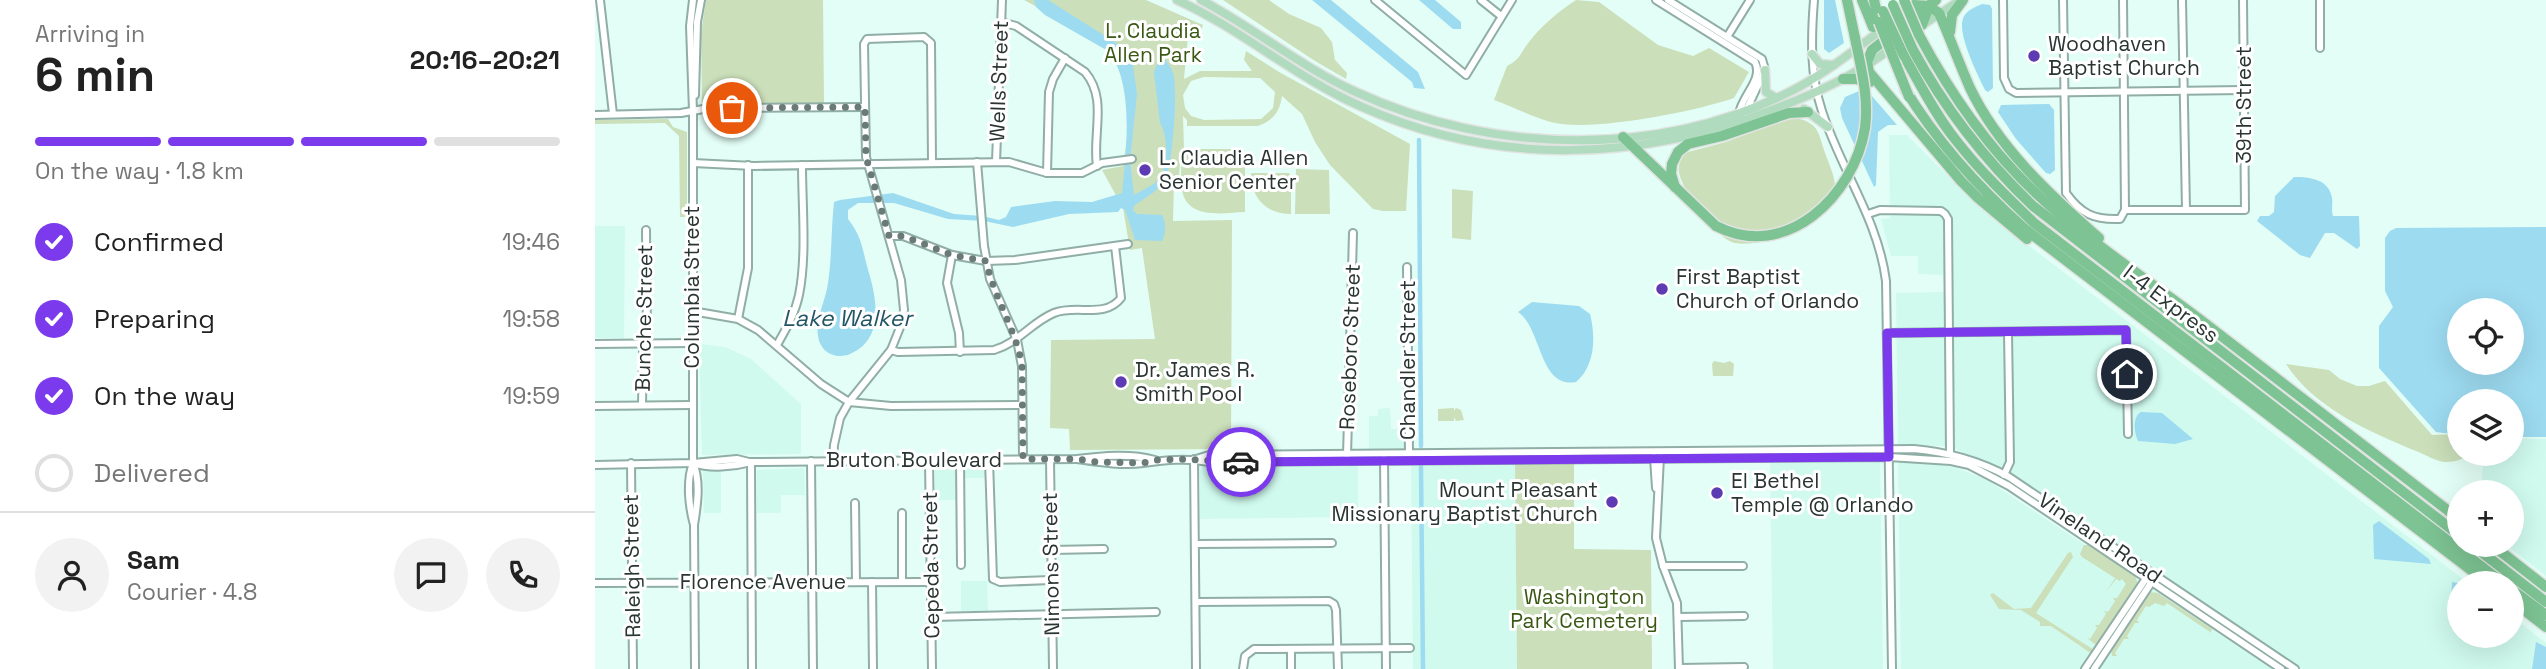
<!DOCTYPE html>
<meta charset="utf-8">
<style>
:root{--surface:#fff;--page:#f2f2f2;--text:#222;--muted:#767676;--line:#e0e0e0;--accent:#7c3aed}
body{margin:0;font-family:"Space Grotesk",sans-serif;background:var(--page);color:var(--text);height:100vh;display:flex;flex-direction:column;font-size:26px;white-space:nowrap}
*{box-sizing:border-box;margin:0}
p{font-size:23px;color:var(--muted)}
.icon{flex:none;width:38px;height:38px;fill:none;stroke:currentColor;stroke-width:2;stroke-linecap:round;stroke-linejoin:round}
.map{position:relative;flex:1;overflow:hidden}
.panel{display:flex;flex-direction:column;background:var(--surface);width:595px}
.panel>*{flex:none}
.buttons{position:absolute;left:1852px;top:298px;display:grid;gap:14px}
.buttons a{display:grid;place-items:center;width:77px;height:77px;border-radius:50%;background:var(--surface);box-shadow:0 7px 28px #0002;font-size:35px}
.pin{position:absolute;display:grid;place-items:center;width:60px;height:60px;color:#fff;margin:-30px;border:4px solid #fff;border-radius:50%;box-shadow:0 2px 7px #0007}
.courier{position:absolute;display:grid;place-items:center;width:70px;height:70px;margin:-35px;border:5px solid #7c3aed;border-radius:50%;background:#fff;color:#222;box-shadow:0 2px 9px #0007}
.overview em{font-style:normal;font-weight:700}
.overview div{display:flex;flex-direction:column-reverse}
.overview{display:flex;align-items:center;justify-content:space-between;height:119px;padding:0 35px}
h1{font-size:46px;font-weight:700;line-height:52px}
.bar{display:grid;grid-template-columns:repeat(4,1fr);gap:10px 7px;align-content:center;height:84px;padding:0 35px}
.bar i{height:9px;border-radius:5px;background:var(--line)}
.bar .on{background:var(--accent)}
.bar p{grid-column:span 4}
.line{display:flex;align-items:center;gap:18px;padding:0 35px;border-top:2px solid var(--line)}
.line div{flex:1}
.round{display:grid;place-items:center;flex:none;width:74px;height:74px;border-radius:37px;background:var(--page)}
ol{padding:0 35px;list-style:none}
li{display:flex;align-items:center;gap:21px;height:77px}
li p{margin-inline-start:auto}
li .icon{padding:7px;border-radius:50%;background:var(--accent);color:#fff;stroke-width:4}
li:last-child{color:var(--muted)}
li i{width:38px;height:38px;border:4px solid var(--line);border-radius:50%}
main{display:flex;flex:1;min-height:0}
.map>svg:first-child{display:block}
.built{fill:#d0faee}
.green{fill:#cbdfba;fill-rule:evenodd}
.water{fill:#9ddbf1;fill-rule:evenodd}
.lines{fill:none;stroke-linecap:round;stroke-linejoin:round}
.canal{stroke:#9ddbf1;stroke-width:4.5}
.minor-casing{stroke:#90aea6;stroke-width:10}
.major-casing{stroke:#e1e3e2;stroke-width:11}
.highway-casing{stroke:#e1e3e2;stroke-width:13}
.minor{stroke:#fff;stroke-width:6}
.major{stroke:#b1dbbe;stroke-width:8}
.highway{stroke:#7dc393;stroke-width:10}
.highway-bridge-casing{stroke:#e1e3e2;stroke-width:13;stroke-linecap:butt}
.highway-bridge{stroke:#7dc393;stroke-width:10}
.done{stroke:#6a7b77;stroke-width:7;stroke-dasharray:0 12.6}
.route{stroke:#7c3aed;stroke-width:9}
.poi-dot{fill:#5d3bb3;stroke:#fff;stroke-width:2.5}
.labels{text-anchor:middle;stroke-width:6;stroke-linejoin:round;paint-order:stroke}
.park-label{font-size:21px;fill:#395814;stroke:#fff}
.poi-label{font-size:21px;fill:#293532;stroke:#fff;text-anchor:start}
.street-label{font-size:21px;fill:#293532;stroke:#fff}
.water-label{font-size:23px;font-style:italic;fill:#225565;stroke:#fff}
</style>
<main>
<section class="panel">
<div class="overview"><div><h1>6 min</h1><p>Arriving in</p></div><em>20:16–20:21</em></div>
<div class="bar"><i class="on"></i><i class="on"></i><i class="on"></i><i></i><p>On the way · 1.8 km</p></div>
<ol>
<li><svg class="icon" aria-label="check" viewBox="0 0 24 24"><path d="M5 12l5 5 9-10"/></svg>Confirmed<p>19:46</p></li>
<li><svg class="icon" aria-label="check" viewBox="0 0 24 24"><path d="M5 12l5 5 9-10"/></svg>Preparing<p>19:58</p></li>
<li><svg class="icon" aria-label="check" viewBox="0 0 24 24"><path d="M5 12l5 5 9-10"/></svg>On the way<p>19:59</p></li>
<li><i></i>Delivered</li>
</ol>
<div class="line" style="height:126px"><a class="round"><svg class="icon" aria-label="person" viewBox="0 0 24 24"><circle cx="12" cy="8" r="4"/><path d="M4 21q1-7 8-7t8 7"/></svg></a><div><b>Sam</b><p>Courier · 4.8</p></div><a class="round"><svg class="icon" aria-label="chat" viewBox="0 0 24 24"><path d="M4 5h16v11H9l-5 4z"/></svg></a><a class="round"><svg class="icon" aria-label="phone" viewBox="0 0 24 24"><path d="M5 4h4l2 5-3 2q2 4 5 5l2-3 5 2v4C11 20 4 13 5 4z"/></svg></a></div>
</section>
<div class="map">
<svg width="1951" height="669" viewBox="0 0 1951 669">
<rect width="100%" height="100%" fill="#e3fef6"/>
<g class="built">
<path d="M 1294,135 L 1312,135 L 1385,208 L 1873,583 L 1864,583 L 1864,635 L 1916,635 L 1916,616 L 1951,643 L 1951,669 L 1707,669 L 1405,467 L 1362,450 L 1359,446 L 1359,421 L 1350,421 L 1350,446 L 1303,445 L 1301,293 L 1349,292 L 1348,275 L 1323,274 L 1323,256 L 1296,256 L 1286,219 L 1295,218 Z"/>
<path d="M 0,226 L 30,226 L 29,338 L 0,338 Z"/>
<path d="M 104,344 L 130,347 L 156,359 L 206,404 L 206,454 L 107,455 Z"/>
<path d="M 795,408 L 796,429 L 816,429 L 817,449 L 774,449 L 774,416 L 783,416 L 783,409 Z"/>
<path d="M 1916,438 L 1951,439 L 1951,576 L 1910,544 L 1916,544 L 1916,492 L 1887,492 L 1888,453 L 1916,453 Z"/>
<path d="M 1285,461 L 1288,669 L 1178,669 L 1175,463 Z"/>
<path d="M 1303,462 L 1342,464 L 1362,468 L 1392,480 L 1677,669 L 1306,669 Z"/>
<path d="M 920,464 L 922,669 L 818,669 L 816,465 Z"/>
<path d="M 763,465 L 763,517 L 605,519 L 605,471 L 607,467 Z"/>
<path d="M 340,466 L 390,466 L 390,478 L 361,478 L 362,500 L 340,500 Z"/>
<path d="M 209,468 L 210,495 L 186,495 L 186,513 L 162,513 L 162,470 Z"/>
<path d="M 126,470 L 126,513 L 109,513 L 108,470 Z"/>
<path d="M 366,581 L 392,581 L 393,611 L 366,611 Z"/>
</g>
<g class="green">
<path d="M 111,0 L 228,0 L 229,105 L 107,106 L 106,33 Z"/>
<path d="M 429,0 L 551,0 L 608,25 L 607,28 L 593,36 L 589,79 L 605,71 L 657,71 L 649,60 L 651,51 L 684,72 L 815,144 L 811,211 L 788,211 L 778,209 L 735,165 L 720,142 L 707,114 L 687,96 C 685,111 679,120 663,126 L 592,126 L 592,120 L 588,116 L 589,149 L 645,149 L 650,154 L 650,212 C 629,213 592,220 587,190 C 585,177 587,163 586,150 L 584,177 L 579,180 L 578,221 L 637,220 L 636,449 L 475,450 L 474,429 L 455,428 L 456,340 L 560,339 L 547,248 L 535,250 L 528,208 L 507,170 L 528,166 L 537,104 L 524,51 ZM 609,77 L 665,78 L 680,92 L 678,108 L 666,119 L 609,120 L 596,116 L 590,108 L 588,95 L 596,81 Z"/>
<path d="M 628,0 L 674,0 L 694,14 L 726,28 L 737,42 L 740,60 L 752,73 L 751,79 L 720,61 Z"/>
<path d="M 981,0 L 1004,2 L 1063,45 L 1098,56 L 1114,48 L 1154,72 L 1139,98 C 1098,112 1001,131 960,123 C 939,118 919,107 899,100 L 912,66 C 926,59 925,53 934,42 C 947,25 963,12 981,0 Z"/>
<path d="M 1197,117 C 1227,123 1222,133 1232,158 C 1237,171 1243,185 1239,200 C 1230,227 1166,248 1140,243 C 1121,239 1088,191 1084,173 C 1083,166 1085,159 1089,153 L 1131,142 Z"/>
<path d="M 73,119 L 78,127 L 92,132 L 92,217 L 85,217 L 84,136 L 70,123 L 0,124 L 0,120 Z"/>
<path d="M 701,169 L 734,170 L 735,214 L 700,214 Z"/>
<path d="M 656,173 L 694,173 L 696,176 L 696,214 C 671,214 656,198 656,173 Z"/>
<path d="M 857,189 L 878,191 L 876,240 L 857,238 Z"/>
<path d="M 1119,361 L 1129,363 L 1135,361 L 1139,364 L 1138,376 L 1118,376 L 1117,364 Z"/>
<path d="M 1691,364 L 1734,370 L 1745,379 L 1762,386 L 1774,386 L 1790,381 L 1837,435 L 1864,434 L 1864,453 L 1876,453 C 1870,459 1860,462 1851,462 C 1842,462 1829,454 1821,451 C 1775,432 1719,408 1691,364 Z"/>
<path d="M 859,408 L 859,411 L 861,408 L 866,410 L 869,420 L 861,421 L 859,417 L 859,421 L 843,421 L 843,409 Z"/>
<path d="M 979,463 L 979,549 L 1056,550 L 1057,669 L 922,669 L 920,464 Z"/>
<path d="M 1489,545 L 1494,545 L 1540,575 L 1543,585 L 1501,645 L 1492,638 L 1495,639 L 1502,628 L 1500,625 L 1504,625 L 1511,614 L 1509,611 L 1513,612 L 1520,601 L 1518,598 L 1522,598 L 1531,584 L 1527,579 L 1525,581 L 1521,579 L 1511,592 L 1520,578 L 1487,557 L 1485,554 Z"/>
<path d="M 1476,552 L 1478,557 L 1441,613 L 1496,648 L 1498,650 L 1497,654 L 1456,626 L 1445,626 L 1445,622 L 1426,610 L 1404,609 L 1395,595 L 1398,593 L 1419,609 L 1436,608 L 1473,553 Z"/>
<path d="M 1554,592 L 1563,593 L 1617,629 L 1614,635 L 1615,632 L 1572,603 L 1569,606 L 1560,603 L 1554,607 L 1551,606 L 1542,620 L 1544,623 L 1540,623 L 1532,636 L 1534,639 L 1529,639 L 1520,653 L 1522,656 L 1517,656 L 1516,648 Z"/>
</g>
<g class="water">
<path d="M 439,0 L 453,0 L 526,46 L 537,59 L 542,94 L 535,161 L 539,195 C 547,190 558,186 564,179 C 574,166 573,135 565,123 L 559,72 L 566,54 C 570,60 576,66 578,73 C 583,87 578,162 571,177 C 565,191 550,197 539,206 L 538,210 L 542,214 L 567,215 C 571,222 571,233 567,241 L 540,240 L 530,210 L 526,208 L 523,212 L 474,214 L 418,227 L 389,221 L 353,219 L 299,203 L 263,203 L 253,210 L 253,219 C 268,238 267,250 274,273 C 282,300 289,340 255,354 C 240,360 225,352 223,336 C 220,319 231,300 233,283 C 237,257 236,229 239,202 L 245,200 L 298,193 L 359,214 L 387,216 L 404,220 L 411,217 L 416,207 L 460,201 L 497,202 L 527,193 C 531,154 540,83 513,51 L 450,15 L 441,7 Z"/>
<path d="M 717,0 L 736,0 L 823,72 L 830,89 L 819,88 L 817,82 Z"/>
<path d="M 824,0 L 840,0 L 866,22 L 866,29 L 858,29 Z"/>
<path d="M 1229,0 L 1240,0 L 1249,43 L 1234,53 L 1229,49 Z"/>
<path d="M 1387,4 L 1395,5 L 1397,9 L 1398,88 L 1393,92 L 1390,90 C 1383,75 1360,31 1369,16 C 1373,10 1380,7 1387,4 Z"/>
<path d="M 1264,91 L 1276,95 L 1302,125 L 1293,125 L 1283,132 L 1281,185 L 1279,187 L 1247,118 L 1245,108 L 1250,97 Z"/>
<path d="M 1454,104 L 1459,110 L 1460,170 L 1455,174 L 1451,173 L 1421,139 L 1403,112 L 1406,105 Z"/>
<path d="M 1699,177 C 1715,177 1734,179 1737,198 C 1738,205 1736,210 1738,216 L 1764,216 L 1765,246 L 1762,249 L 1739,233 L 1730,233 L 1715,258 L 1705,255 L 1662,221 L 1665,216 L 1674,216 L 1679,212 L 1680,196 Z"/>
<path d="M 1951,227 L 1951,437 L 1916,437 L 1916,401 L 1864,401 L 1864,435 L 1841,432 L 1784,368 L 1784,326 L 1798,307 L 1790,291 L 1790,238 L 1795,231 L 1801,228 ZM 1864,310 L 1916,310 L 1916,362 L 1864,362 Z"/>
<path d="M 937,302 L 984,306 L 995,314 C 1001,337 1000,366 981,382 C 944,389 947,328 923,312 Z"/>
<path d="M 1546,412 L 1567,413 L 1598,439 L 1580,444 L 1543,441 C 1539,432 1537,417 1546,412 Z"/>
<path d="M 1784,521 L 1834,559 L 1836,564 L 1779,559 L 1778,525 Z"/>
<path d="M 1857,582 L 1864,583 L 1864,625 L 1855,624 Z"/>
<path d="M 1941,642 L 1951,647 L 1951,669 L 1937,669 Z"/>
</g>
<g class="lines">
<g class="canal">
<path d="M 824,140 L 826,446"/>
<path d="M 826,467 L 828,669"/>
</g>
<g class="minor-casing">
<g id="minor">
<path d="M 5,0 L 18,114"/>
<path d="M 98,0 L 95,26 L 98,111 L 98,463 C 91,481 94,507 99,525"/>
<path d="M 780,0 L 871,75 L 917,0"/>
<path d="M 886,0 L 906,16"/>
<path d="M 1061,0 L 1160,62 C 1169,80 1146,96 1144,114"/>
<path d="M 1073,0 L 1167,59 L 1170,70 L 1150,113"/>
<path d="M 1219,0 C 1216,38 1215,75 1227,111 C 1246,170 1283,219 1291,281 L 1297,669"/>
<path d="M 1408,0 L 1409,78 L 1414,89 L 1421,93 L 1649,90"/>
<path d="M 1468,0 L 1471,193 C 1486,214 1499,220 1525,219 L 1530,210"/>
<path d="M 1528,0 L 1530,210"/>
<path d="M 1587,0 L 1591,210"/>
<path d="M 1725,0 L 1725,48"/>
<path d="M 406,22 L 421,26 L 490,72 C 513,99 497,134 502,166"/>
<path d="M 1132,37 L 1155,0"/>
<path d="M 100,95 L 102,22 L 106,0"/>
<path d="M 0,115 L 86,113 L 114,108 L 270,107"/>
<path d="M 382,162 L 389,246 L 395,279 L 422,340 L 427,366 L 428,459"/>
<path d="M 401,162 L 407,0"/>
<path d="M 98,163 L 159,166 L 414,162 L 452,173 L 487,173 L 507,163 L 537,159"/>
<path d="M 452,173 L 454,92 L 458,79 L 470,58"/>
<path d="M 1530,210 L 1650,210 L 1648,0"/>
<path d="M 1273,214 L 1285,210 L 1346,211 L 1350,214 L 1353,219 L 1355,453"/>
<path d="M 294,236 L 308,236 L 357,255 L 391,261 L 420,260 L 533,244"/>
<path d="M 357,255 L 352,283 L 364,333 L 365,352"/>
<path d="M 812,267 L 814,453"/>
<path d="M 97,311 L 143,319 L 163,330 L 226,384 L 254,402 L 296,406 L 427,405"/>
<path d="M 143,319 L 153,268 L 153,165"/>
<path d="M 1292,333 L 1531,330 L 1533,434"/>
<path d="M 0,344 L 97,343"/>
<path d="M 182,345 C 191,329 200,314 204,295 C 212,255 207,206 207,165"/>
<path d="M 296,350 L 303,352 L 399,350 C 423,343 437,322 459,313 C 481,304 510,319 526,298 L 520,246"/>
<path d="M 47,405 L 48,350 L 52,339 L 51,230"/>
<path d="M 0,406 L 97,405"/>
<path d="M 752,456 L 758,233"/>
<path d="M 1059,457 L 1061,488"/>
<path d="M 1065,457 L 1061,538 L 1068,566 L 1082,603 L 1084,669"/>
<path d="M 455,459 L 458,669"/>
<path d="M 482,459 C 503,462 528,466 548,463 C 571,460 592,458 614,462 L 1294,457 L 1356,461 L 1374,465 L 1414,486 L 1686,669"/>
<path d="M 599,459 L 601,669"/>
<path d="M 601,459 L 614,455 L 1319,449 C 1354,452 1383,460 1414,477 L 1700,669"/>
<path d="M 789,459 L 791,669"/>
<path d="M 334,460 L 337,669"/>
<path d="M 365,460 L 366,565"/>
<path d="M 394,460 L 398,579 L 405,582 L 456,580"/>
<path d="M 216,461 L 218,669"/>
<path d="M 238,461 L 239,445 L 245,418 L 254,402 L 296,350 L 306,325 L 309,310 L 306,280 L 271,157 L 269,44 L 272,39 L 329,37 L 336,43 L 337,163"/>
<path d="M 156,462 L 157,669"/>
<path d="M 36,463 L 38,669"/>
<path d="M 98,463 C 115,469 138,467 156,462 L 482,459 C 507,456 535,453 560,460"/>
<path d="M 98,463 C 106,481 102,507 99,525 L 100,669"/>
<path d="M 0,465 L 98,463 L 142,459 L 154,462"/>
<path d="M 1409,475 L 1415,462 L 1413,332"/>
<path d="M 260,503 L 261,582"/>
<path d="M 307,513 L 307,582"/>
<path d="M 600,544 L 737,543"/>
<path d="M 456,550 L 509,549"/>
<path d="M 1068,566 L 1148,566"/>
<path d="M 277,582 L 278,669"/>
<path d="M 0,583 L 336,582"/>
<path d="M 601,602 L 734,601 L 739,604 L 741,610 L 743,669"/>
<path d="M 337,617 L 561,612"/>
<path d="M 1083,617 L 1149,616"/>
<path d="M 696,649 L 696,669"/>
<path d="M 1084,668 L 1149,667"/>
<path d="M 648,669 L 650,656 L 659,649 L 815,648"/>
<path d="M 1490,669 L 1552,577"/>
<path d="M 1499,669 L 1558,580"/>
</g>
</g>
<g class="major-casing">
<g id="major">
<path d="M 582,0 C 646,29 700,77 765,106 C 901,167 1046,162 1182,108 C 1224,92 1263,74 1299,46"/>
<path d="M 606,0 C 659,28 706,67 761,92 C 897,155 1068,159 1202,88 C 1233,71 1261,49 1289,28"/>
<path d="M 1326,26 L 1361,3"/>
<path d="M 1217,54 L 1225,64 L 1239,65"/>
<path d="M 1170,70 L 1171,92 L 1181,98"/>
<path d="M 1209,109 L 1233,127"/>
</g>
</g>
<g class="highway-casing">
<g id="highway">
<path d="M 1252,0 L 1260,38"/>
<path d="M 1267,0 L 1278,27"/>
<path d="M 1279,0 L 1284,22"/>
<path d="M 1341,0 L 1277,50 L 1272,62 L 1274,72 L 1366,181 L 1383,198 L 1432,239"/>
<path d="M 1319,5 L 1334,6 L 1344,13 C 1355,38 1364,63 1375,88 C 1403,147 1455,195 1504,238"/>
<path d="M 1327,25 L 1334,6"/>
<path d="M 1355,32 L 1357,15 L 1368,0"/>
<path d="M 1324,35 C 1358,99 1400,158 1455,206 C 1502,247 1554,281 1603,318 C 1690,385 1777,452 1864,519"/>
<path d="M 1318,50 C 1350,109 1389,159 1438,206 L 1864,535"/>
<path d="M 1309,56 C 1325,84 1340,114 1360,139 C 1384,170 1411,196 1439,223 L 1908,583"/>
<path d="M 1248,79 L 1261,79 L 1275,82"/>
<path d="M 1310,89 C 1342,142 1384,188 1430,229 L 1893,583"/>
<path d="M 1028,137 L 1121,226"/>
<path d="M 1080,187 L 1076,174 L 1077,164 L 1083,152 L 1093,144 L 1127,136 L 1194,113 L 1213,112"/>
<path d="M 1876,544 L 1951,602"/>
<path d="M 1896,544 L 1951,587"/>
<path d="M 1916,589 L 1951,615"/>
<path d="M 1916,600 L 1951,627"/>
</g>
</g>
<use href="#minor" class="minor"/>
<use href="#major" class="major"/>
<use href="#highway" class="highway"/>
<g class="highway-bridge-casing">
<g id="highway-bridge">
<path d="M 1309,0 L 1324,35"/>
<path d="M 1298,5 L 1318,50"/>
<path d="M 1288,11 L 1309,56"/>
<path d="M 1284,22 L 1314,97"/>
<path d="M 1121,226 C 1191,262 1259,196 1270,128 C 1274,97 1266,68 1260,38"/>
</g>
</g>
<use href="#highway-bridge" class="highway-bridge"/>
</g>
<g class="lines">
<path class="done" d="M 137,108 L 270,107 L 271,157 L 294,236 L 308,236 L 357,255 L 391,261 C 399,298 421,329 427,366 L 428,459 L 482,459 L 502,462 L 548,463 L 560,460 L 584,459 L 646,462"/>
<path class="route" d="M 646,462 L 1294,457 L 1292,333 L 1531,330 L 1532,374"/>
</g>
<g class="poi-dot">
<circle cx="1439" cy="56" r="7"/>
<circle cx="550" cy="170" r="7"/>
<circle cx="1067" cy="289" r="7"/>
<circle cx="526" cy="382" r="7"/>
<circle cx="1122" cy="493" r="7"/>
<circle cx="1017" cy="502" r="7"/>
</g>
<g class="labels">
<g class="park-label">
<text x="558" y="38">L. Claudia<tspan x="558" dy="24">Allen Park</tspan></text>
<text x="989" y="604">Washington<tspan x="989" dy="24">Park Cemetery</tspan></text>
</g>
<g class="poi-label">
<text x="1453" y="51">Woodhaven<tspan x="1453" dy="24">Baptist Church</tspan></text>
<text x="564" y="165">L. Claudia Allen<tspan x="564" dy="24">Senior Center</tspan></text>
<text x="1081" y="284">First Baptist<tspan x="1081" dy="24">Church of Orlando</tspan></text>
<text x="540" y="377">Dr. James R.<tspan x="540" dy="24">Smith Pool</tspan></text>
<text x="1136" y="488">El Bethel<tspan x="1136" dy="24">Temple @ Orlando</tspan></text>
<text x="1003" y="497" text-anchor="end">Mount Pleasant<tspan x="1003" dy="24">Missionary Baptist Church</tspan></text>
</g>
<g class="street-label">
<text transform="translate(404 81) rotate(-88)" y="7">Wells Street</text>
<text transform="translate(1649 105) rotate(-90)" y="7">39th Street</text>
<text transform="translate(97 287) rotate(-90)" y="7">Columbia Street</text>
<text transform="translate(1576 304) rotate(37)" y="7">I-4 Express</text>
<text transform="translate(49 318) rotate(-89)" y="7">Bunche Street</text>
<text transform="translate(755 347) rotate(-88)" y="7">Roseboro Street</text>
<text transform="translate(813 360) rotate(-90)" y="7">Chandler Street</text>
<text x="319" y="467">Bruton Boulevard</text>
<text transform="translate(1505 538) rotate(34)" y="7">Vineland Road</text>
<text transform="translate(456 564) rotate(-91)" y="7">Nimons Street</text>
<text transform="translate(336 565) rotate(-91)" y="7">Cepeda Street</text>
<text transform="translate(37 566) rotate(-91)" y="7">Raleigh Street</text>
<text x="168" y="589">Florence Avenue</text>
</g>
<g class="water-label">
<text x="252" y="326">Lake Walker</text>
</g>
</g>
</svg>
<div class="buttons">
<a><svg class="icon" aria-label="locate" viewBox="0 0 24 24"><circle cx="12" cy="12" r="6"/><path d="M12 2v4M12 18v4M2 12h4M18 12h4"/></svg></a>
<a><svg class="icon" aria-label="layers" viewBox="0 0 24 24"><path d="M12 4l9 5-9 5-9-5zM3 14l9 5 9-5"/></svg></a>
<a>+</a>
<a>−</a>
</div>
<div class="pin" style="left:137px;top:108px;background:#ea580c"><svg class="icon" aria-label="bag" viewBox="0 0 24 24"><path d="M5 8h14l-1 12H6zM9 8a3 3 0 0 1 6 0"/></svg></div>
<div class="pin" style="left:1532px;top:374px;background:#1f2937"><svg class="icon" aria-label="home" viewBox="0 0 24 24"><path d="M3 11l9-7 9 7M6 9v11h12V9"/></svg></div>
<div class="courier" style="left:646px;top:462px"><svg class="icon" aria-label="car" viewBox="0 0 24 24"><path d="M5 17H2v-5l4-1 3-4h7l3 4 3 1v5h-3M9 17h6M6 11h13"/><circle cx="7" cy="17" r="2"/><circle cx="17" cy="17" r="2"/></svg></div>
</div>
</main>
